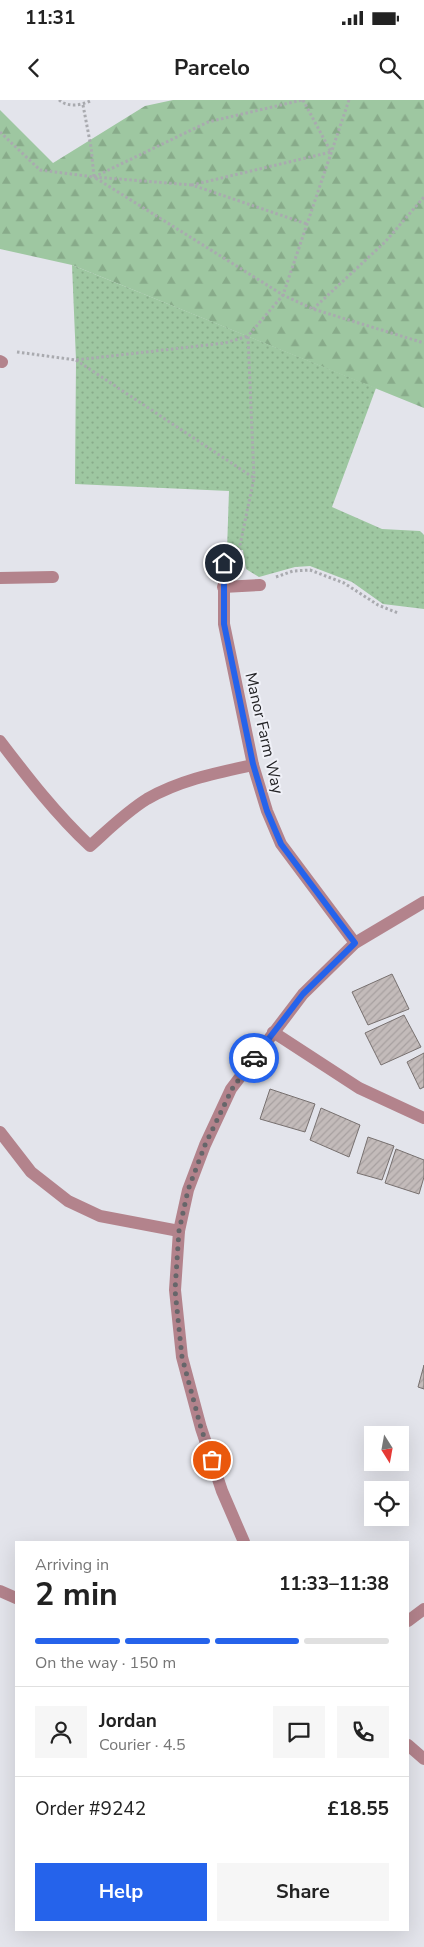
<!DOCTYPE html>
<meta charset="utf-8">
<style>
:root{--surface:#fff;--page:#f6f6f6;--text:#222;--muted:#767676;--line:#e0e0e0;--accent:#2563eb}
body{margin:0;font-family:"Nunito Sans",sans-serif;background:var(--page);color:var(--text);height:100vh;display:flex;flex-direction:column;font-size:19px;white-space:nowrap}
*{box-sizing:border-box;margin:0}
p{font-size:16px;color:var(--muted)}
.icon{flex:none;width:28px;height:28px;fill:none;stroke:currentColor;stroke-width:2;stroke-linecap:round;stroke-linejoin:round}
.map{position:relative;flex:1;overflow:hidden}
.details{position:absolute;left:15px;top:1441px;width:394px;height:390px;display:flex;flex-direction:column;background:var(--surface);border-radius:0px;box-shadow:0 5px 20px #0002}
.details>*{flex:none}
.needle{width:32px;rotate:169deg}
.tools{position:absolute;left:364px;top:1326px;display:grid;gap:10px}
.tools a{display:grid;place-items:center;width:45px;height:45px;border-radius:0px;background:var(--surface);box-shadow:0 5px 20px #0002;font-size:25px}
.pin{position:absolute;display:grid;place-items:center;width:42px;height:42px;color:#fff;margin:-21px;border:2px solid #fff;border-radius:50%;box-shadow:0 1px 5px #0007}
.courier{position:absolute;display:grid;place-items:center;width:50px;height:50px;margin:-25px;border:4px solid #2563eb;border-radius:50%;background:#fff;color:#222;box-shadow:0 1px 6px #0007}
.head em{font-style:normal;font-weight:700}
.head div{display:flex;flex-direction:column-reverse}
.head{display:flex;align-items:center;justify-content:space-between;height:85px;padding:0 20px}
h1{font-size:32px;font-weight:700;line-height:38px}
.bar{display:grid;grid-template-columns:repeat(4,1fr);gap:8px 5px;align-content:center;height:60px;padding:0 20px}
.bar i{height:6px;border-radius:4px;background:var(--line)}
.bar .selected{background:var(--accent)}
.bar p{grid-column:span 4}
.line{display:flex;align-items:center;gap:12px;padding:0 20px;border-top:1px solid var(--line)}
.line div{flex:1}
.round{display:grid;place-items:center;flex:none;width:52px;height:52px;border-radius:0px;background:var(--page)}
.button{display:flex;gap:10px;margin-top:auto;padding:10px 20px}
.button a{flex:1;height:58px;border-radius:0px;background:var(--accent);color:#fff;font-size:20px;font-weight:700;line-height:58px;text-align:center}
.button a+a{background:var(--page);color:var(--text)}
.status{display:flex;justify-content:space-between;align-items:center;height:35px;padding:0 25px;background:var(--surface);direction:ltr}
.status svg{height:14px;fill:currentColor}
header{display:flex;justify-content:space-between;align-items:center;height:65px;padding:0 20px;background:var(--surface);font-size:22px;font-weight:700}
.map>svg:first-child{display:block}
.forest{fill:url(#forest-firs)}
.park{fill:url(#park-dots)}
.building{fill:url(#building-hatch);stroke:#77706f}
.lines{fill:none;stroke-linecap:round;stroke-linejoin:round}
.path{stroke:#a9aaaf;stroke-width:3;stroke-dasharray:2.5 2.5;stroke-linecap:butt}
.lane{stroke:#b3838c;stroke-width:12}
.street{stroke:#b3838c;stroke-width:12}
.done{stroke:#66666a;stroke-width:5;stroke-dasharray:0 9}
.route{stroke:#2563eb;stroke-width:6}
.labels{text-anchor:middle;stroke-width:4;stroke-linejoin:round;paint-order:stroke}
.street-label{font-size:16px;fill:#222225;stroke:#f0f1f8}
</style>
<div class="status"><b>11:31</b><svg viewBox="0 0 49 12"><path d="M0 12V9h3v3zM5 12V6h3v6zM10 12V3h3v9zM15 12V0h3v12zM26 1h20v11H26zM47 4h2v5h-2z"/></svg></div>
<header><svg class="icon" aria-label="back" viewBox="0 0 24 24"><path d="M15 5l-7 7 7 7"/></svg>Parcelo<svg class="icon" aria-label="search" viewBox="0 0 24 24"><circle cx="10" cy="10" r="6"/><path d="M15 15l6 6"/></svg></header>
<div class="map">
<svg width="424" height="1847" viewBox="0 0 424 1847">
<defs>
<pattern id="forest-firs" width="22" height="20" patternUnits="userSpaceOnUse" patternTransform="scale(1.25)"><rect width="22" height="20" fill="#9ec7a1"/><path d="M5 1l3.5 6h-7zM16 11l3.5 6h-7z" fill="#88ab8a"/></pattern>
<pattern id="park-dots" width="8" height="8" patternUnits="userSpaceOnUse" patternTransform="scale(1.25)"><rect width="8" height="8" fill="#9ec7a1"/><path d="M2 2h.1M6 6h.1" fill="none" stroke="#88ab8a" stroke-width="1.8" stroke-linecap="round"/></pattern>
<pattern id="building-hatch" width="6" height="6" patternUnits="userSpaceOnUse" patternTransform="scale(1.25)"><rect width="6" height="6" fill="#c3bbba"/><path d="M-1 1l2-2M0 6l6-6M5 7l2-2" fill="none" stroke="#a7a0a0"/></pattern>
</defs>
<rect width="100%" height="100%" fill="#e3e4eb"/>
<path class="forest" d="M 173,0 L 424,0 L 424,308 L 72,165 L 0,149 L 0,10 L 53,63 L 145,6 Z"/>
<path class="park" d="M 72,165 L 376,288 L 332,407 L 382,429 L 420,431 L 424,435 L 424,509 L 383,504 L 352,482 L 310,466 L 295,467 L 259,477 L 246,469 L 243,450 L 227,450 L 229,391 L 75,384 L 76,260 Z"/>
<g class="building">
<path d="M 392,874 L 409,909 L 368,925 L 352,892 Z"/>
<path d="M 404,915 L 421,947 L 381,965 L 365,933 Z"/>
<path d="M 424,953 L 424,987 L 420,989 L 407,962 Z"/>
<path d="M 270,989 L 315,1004 L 305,1032 L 260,1019 Z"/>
<path d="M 321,1008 L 360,1025 L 349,1057 L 310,1040 Z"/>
<path d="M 368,1037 L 394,1046 L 382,1080 L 357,1073 Z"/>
<path d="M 396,1049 L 424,1060 L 424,1077 L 419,1094 L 385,1083 Z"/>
<path d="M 424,1265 L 424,1289 L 418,1287 Z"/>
</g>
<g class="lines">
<g class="path">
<path d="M 59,0 C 68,8 83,5 92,0"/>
<path d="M 303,0 L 331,52 L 192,85 L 307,124"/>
<path d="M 349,0 L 283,195 L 313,209 L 424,243"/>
<path d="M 83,5 L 91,47 L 94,77 L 283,195 L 248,236 L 254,378"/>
<path d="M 0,32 L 40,70 L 94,77 L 192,85"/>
<path d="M 94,77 L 208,22 L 302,0"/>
<path d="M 313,209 L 385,142 L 424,97"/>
<path d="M 17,252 L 76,260 L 225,243 L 248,236"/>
<path d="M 76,260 L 254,378 L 239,450 L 237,451"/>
<path d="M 276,477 L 293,471 L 310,470 L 344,483 L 378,505 L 398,513"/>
</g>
<path class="lane" d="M 0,478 L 53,477"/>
<g class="street">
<path d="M 0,261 L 2,262"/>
<path d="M 224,463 L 224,524 L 253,665 L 267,711 L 281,744 L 355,843"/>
<path d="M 223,487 L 260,485"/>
<path d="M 0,641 C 28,678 56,714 90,746 C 108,730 126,712 147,699 C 180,680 216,673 253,665"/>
<path d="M 273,932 L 359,988 L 424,1018"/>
<path d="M 0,1032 L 31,1072 L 68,1101 L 100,1116 L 179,1131"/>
<path d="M 244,1442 L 222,1391 L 201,1328 L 182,1257 L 175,1190 L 179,1131 L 188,1090 L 205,1045 L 231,989 L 303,894 L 355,843 L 424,802"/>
<path d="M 0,1491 L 16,1498"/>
<path d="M 408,1521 L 424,1509"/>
<path d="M 408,1645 L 424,1659"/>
</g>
</g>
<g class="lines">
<path class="done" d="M 212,1360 L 201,1328 L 182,1257 L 175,1190 L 179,1131 L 188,1090 L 205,1045 L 232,989 L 254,958"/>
<path class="route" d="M 224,463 L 224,524 L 253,664 L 267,711 L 281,744 L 355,843 L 303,894 L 254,958"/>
</g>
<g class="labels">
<g class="street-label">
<text transform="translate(265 633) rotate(77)" y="6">Manor Farm Way</text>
</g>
</g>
</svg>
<div class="tools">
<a><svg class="needle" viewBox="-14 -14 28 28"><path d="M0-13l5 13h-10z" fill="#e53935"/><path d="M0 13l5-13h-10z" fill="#767676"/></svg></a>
<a><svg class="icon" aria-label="locate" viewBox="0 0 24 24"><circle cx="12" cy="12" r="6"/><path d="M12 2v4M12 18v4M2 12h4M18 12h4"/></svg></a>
</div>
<div class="pin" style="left:212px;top:1360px;background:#ea580c"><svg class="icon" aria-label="bag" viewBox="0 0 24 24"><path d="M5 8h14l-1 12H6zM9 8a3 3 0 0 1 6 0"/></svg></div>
<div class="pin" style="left:224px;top:463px;background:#1f2937"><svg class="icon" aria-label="home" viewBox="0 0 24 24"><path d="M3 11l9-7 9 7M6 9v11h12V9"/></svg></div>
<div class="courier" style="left:254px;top:958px"><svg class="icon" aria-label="car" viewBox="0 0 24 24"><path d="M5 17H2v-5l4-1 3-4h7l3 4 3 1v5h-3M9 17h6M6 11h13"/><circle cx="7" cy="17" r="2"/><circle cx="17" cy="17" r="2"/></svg></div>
<section class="details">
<div class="head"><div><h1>2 min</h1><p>Arriving in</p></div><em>11:33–11:38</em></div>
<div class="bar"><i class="selected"></i><i class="selected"></i><i class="selected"></i><i></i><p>On the way · 150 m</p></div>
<div class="line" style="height:90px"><a class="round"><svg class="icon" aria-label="person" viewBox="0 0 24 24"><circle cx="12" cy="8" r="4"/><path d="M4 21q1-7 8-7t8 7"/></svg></a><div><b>Jordan</b><p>Courier · 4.5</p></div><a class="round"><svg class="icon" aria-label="chat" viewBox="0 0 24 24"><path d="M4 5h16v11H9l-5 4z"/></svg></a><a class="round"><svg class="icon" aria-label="phone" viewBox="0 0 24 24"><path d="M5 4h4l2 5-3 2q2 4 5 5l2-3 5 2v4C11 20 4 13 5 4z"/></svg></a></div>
<div class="line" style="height:65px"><div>Order #9242</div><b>£18.55</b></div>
<div class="button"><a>Help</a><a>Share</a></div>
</section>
</div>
